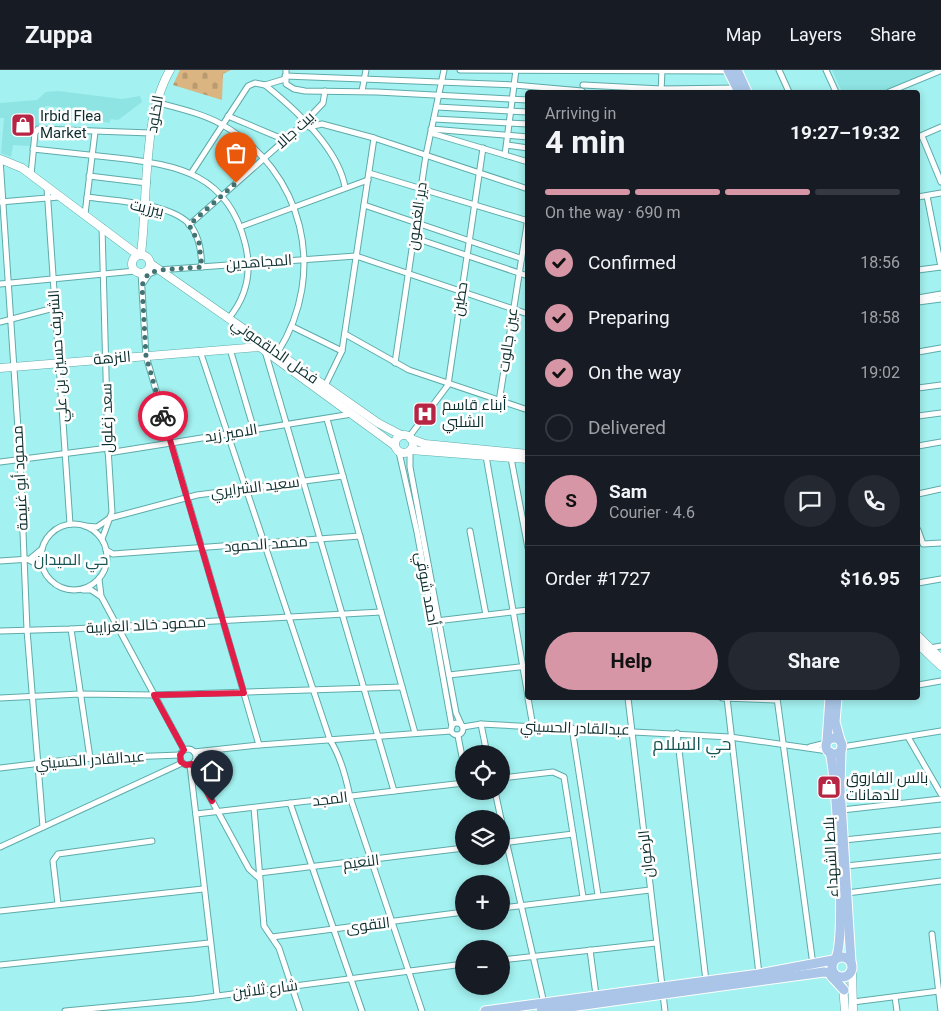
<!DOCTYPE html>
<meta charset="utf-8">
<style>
:root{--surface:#171b24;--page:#242831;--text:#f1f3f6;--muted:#9ea1a6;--line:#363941;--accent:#d796a6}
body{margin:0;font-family:Roboto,Cairo,sans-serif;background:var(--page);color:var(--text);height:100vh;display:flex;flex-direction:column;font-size:19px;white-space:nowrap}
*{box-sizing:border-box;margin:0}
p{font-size:16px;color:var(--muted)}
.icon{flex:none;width:28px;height:28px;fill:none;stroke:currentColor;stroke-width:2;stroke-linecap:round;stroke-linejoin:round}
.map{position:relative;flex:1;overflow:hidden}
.panel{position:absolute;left:525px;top:20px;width:395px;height:610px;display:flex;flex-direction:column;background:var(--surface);border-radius:5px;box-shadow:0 2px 8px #0003}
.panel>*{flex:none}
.controls{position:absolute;left:455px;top:675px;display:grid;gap:10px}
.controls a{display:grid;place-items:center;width:55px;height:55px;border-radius:50%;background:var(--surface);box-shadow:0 2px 8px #0003;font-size:25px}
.pin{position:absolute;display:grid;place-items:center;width:42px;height:42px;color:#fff;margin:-51px -21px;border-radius:50% 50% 50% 0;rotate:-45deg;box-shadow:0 0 5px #0007}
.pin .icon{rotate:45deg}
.courier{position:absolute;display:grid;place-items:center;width:50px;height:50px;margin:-25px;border:4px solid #e11d48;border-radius:50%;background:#fff;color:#222;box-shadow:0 1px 6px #0007}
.head em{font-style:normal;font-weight:700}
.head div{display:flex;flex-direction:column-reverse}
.head{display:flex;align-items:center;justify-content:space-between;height:85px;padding:0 20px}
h1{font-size:32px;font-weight:700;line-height:38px}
.bar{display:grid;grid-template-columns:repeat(4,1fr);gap:8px 5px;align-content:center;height:60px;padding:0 20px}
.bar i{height:6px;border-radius:4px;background:var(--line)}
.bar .selected{background:var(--accent)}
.bar p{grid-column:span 4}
.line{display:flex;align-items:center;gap:12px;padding:0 20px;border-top:1px solid var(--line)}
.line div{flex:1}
.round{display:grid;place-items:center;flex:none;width:52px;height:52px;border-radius:26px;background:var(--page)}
ol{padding:0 20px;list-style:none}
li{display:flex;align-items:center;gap:15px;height:55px}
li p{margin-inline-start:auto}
li .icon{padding:5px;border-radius:50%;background:var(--accent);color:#111;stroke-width:4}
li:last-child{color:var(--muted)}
li i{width:28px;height:28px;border:2px solid var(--line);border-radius:50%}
.primary-button{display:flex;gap:10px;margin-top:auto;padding:10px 20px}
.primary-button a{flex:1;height:58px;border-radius:30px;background:var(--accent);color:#111;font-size:20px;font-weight:700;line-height:58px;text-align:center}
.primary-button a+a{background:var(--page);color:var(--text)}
header{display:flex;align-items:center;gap:30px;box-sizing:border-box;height:70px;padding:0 25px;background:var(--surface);border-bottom:1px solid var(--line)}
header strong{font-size:24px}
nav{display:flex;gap:28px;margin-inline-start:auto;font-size:18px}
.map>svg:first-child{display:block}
.built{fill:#8de4e3}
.cemetery{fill:url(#cemetery-stones)}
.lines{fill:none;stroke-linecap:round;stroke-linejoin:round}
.street-casing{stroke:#5eabaa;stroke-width:7}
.secondary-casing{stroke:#5eabaa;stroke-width:9}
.primary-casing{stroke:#fff;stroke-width:11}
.street{stroke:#fff;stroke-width:5}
.secondary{stroke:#fff;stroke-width:8}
.primary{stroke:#aac5e7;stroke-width:9}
.done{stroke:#427272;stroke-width:5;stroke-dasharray:0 9}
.route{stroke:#e11d48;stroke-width:6}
.labels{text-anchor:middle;stroke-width:5;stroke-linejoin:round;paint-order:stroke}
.street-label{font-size:15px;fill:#0d2e2e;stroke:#fff}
.poi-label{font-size:15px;fill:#0d2e2e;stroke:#fff;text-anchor:start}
.neighbourhood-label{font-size:16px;fill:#185656;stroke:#fff}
.quarter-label{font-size:18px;fill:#185656;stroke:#fff}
</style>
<header>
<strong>Zuppa</strong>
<nav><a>Map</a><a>Layers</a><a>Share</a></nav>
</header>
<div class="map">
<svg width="941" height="941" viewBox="0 0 941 941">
<defs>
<pattern id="cemetery-stones" width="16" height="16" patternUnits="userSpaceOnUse" patternTransform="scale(1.25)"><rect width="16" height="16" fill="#dab481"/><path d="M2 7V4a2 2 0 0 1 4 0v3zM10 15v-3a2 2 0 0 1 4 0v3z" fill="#ba9b70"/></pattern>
</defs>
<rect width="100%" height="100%" fill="#a3f1f0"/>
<g class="built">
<path d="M 832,0 L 934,0 L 887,22 L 842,22 Z"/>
<path d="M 58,21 L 122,29 L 140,26 L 142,32 L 118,50 L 111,49 L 109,53 L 100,51 L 100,41 L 45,36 L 42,57 L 35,57 L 31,76 L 13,75 L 11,87 L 1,83 L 4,48 L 0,48 L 0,33 L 37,30 L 46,22 Z"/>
</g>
<path class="cemetery" d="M 180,0 L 231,0 L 223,4 L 222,30 L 173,15 Z"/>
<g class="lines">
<g class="street-casing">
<g id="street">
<path d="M 286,0 L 286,14 L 294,19 L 305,21 L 377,22 L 528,30"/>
<path d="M 460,0 L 729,1"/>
<path d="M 516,0 L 505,85 L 528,92"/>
<path d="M 779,0 L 789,22"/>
<path d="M 826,0 L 836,22"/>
<path d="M 285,6 L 514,15 L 582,21"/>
<path d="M 265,15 L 285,9"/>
<path d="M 583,15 L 661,19 L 737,18"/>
<path d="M 362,21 L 366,0"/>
<path d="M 661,22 L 662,0"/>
<path d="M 889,22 L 940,1"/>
<path d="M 155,32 C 177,38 201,43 221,54 C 304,101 328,202 278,282"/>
<path d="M 437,37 L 528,42"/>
<path d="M 228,46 L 285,70"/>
<path d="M 434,49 L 528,54"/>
<path d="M 309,57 L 322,54 L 374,68 L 342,281 L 325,316"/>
<path d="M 431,59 L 528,67"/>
<path d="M 431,63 L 505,85"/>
<path d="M 922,66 L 941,112"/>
<path d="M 918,67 L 941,57"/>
<path d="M 374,68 L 528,119"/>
<path d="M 507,75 L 528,78"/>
<path d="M 33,79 C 61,82 89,85 117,88 C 178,95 228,104 245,173 C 252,200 247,226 229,248"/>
<path d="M 0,89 L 20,389 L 27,560 L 43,757"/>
<path d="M 192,102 L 248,16 L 255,13 L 265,15 C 295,39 338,78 345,117"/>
<path d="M 369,103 L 528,151"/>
<path d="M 31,105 L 35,63 L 38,59 L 151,63"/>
<path d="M 89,106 L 147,113"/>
<path d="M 47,118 L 70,454"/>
<path d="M 927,126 L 941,197"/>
<path d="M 87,127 C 115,131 173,133 191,156 C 200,169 201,182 202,197"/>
<path d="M 918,127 L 941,123"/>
<path d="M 0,132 L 59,127"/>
<path d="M 364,135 L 520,188"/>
<path d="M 85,144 L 95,62"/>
<path d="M 189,155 L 305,52 L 323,33 L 325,21"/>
<path d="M 240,157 L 368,110"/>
<path d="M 415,168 L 528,206"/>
<path d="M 918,200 L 941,197"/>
<path d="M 141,203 L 146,286 L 259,675"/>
<path d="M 143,213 L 149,204 L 158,200 L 356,186 L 528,244"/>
<path d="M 0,214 L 135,201"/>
<path d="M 918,228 L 941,224"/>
<path d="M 918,232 L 941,229"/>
<path d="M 0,252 L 54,238"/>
<path d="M 293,257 L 342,281"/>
<path d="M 345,264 L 409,300 L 528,340"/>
<path d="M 230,279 L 254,360"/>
<path d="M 200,281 L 330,670 C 341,687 346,707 350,727 L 422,941"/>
<path d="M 265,281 L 394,721"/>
<path d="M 918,282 L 941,278"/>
<path d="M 395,293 L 426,85 L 444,0"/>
<path d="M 918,318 L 941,315"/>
<path d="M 499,332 L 528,148"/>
<path d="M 918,346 L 941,343"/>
<path d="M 327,349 L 415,663"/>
<path d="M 409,367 L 448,315 L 483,78"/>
<path d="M 918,376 L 941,372"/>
<path d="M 410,381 L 410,397 L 456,643 L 461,654"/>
<path d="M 399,382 L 417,462 L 452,657"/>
<path d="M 108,383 L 352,344"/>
<path d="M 486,386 L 528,626"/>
<path d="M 511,388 L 528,478"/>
<path d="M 0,392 L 108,378"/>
<path d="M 918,424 L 941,419"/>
<circle cx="74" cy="487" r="33"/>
<path d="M 85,456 L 97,457 L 110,448 L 197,425 L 343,406"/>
<path d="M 918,460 L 923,474 L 941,473"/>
<path d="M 470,461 L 486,545"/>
<path d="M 102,469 L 112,442 L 108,378 L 102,157"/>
<path d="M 106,480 L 113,484 L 360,466"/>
<path d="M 27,489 L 39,495 L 43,499"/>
<path d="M 0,491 L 30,489 L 42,479"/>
<path d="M 99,509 L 101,526 L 184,680"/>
<path d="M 918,513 L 941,509"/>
<path d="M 83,520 L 91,520 L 100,526"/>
<path d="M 436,551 L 528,540"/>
<path d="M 71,559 L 90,688"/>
<path d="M 0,561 L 71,559 L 381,542"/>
<path d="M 930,578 L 941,576"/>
<path d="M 449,605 L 528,596"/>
<path d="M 918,615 L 941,611"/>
<path d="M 0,628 L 80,624 L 154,625 L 402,617"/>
<path d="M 528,628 L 533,657"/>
<path d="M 628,628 L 665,941"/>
<path d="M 722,628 L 777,630"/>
<path d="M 727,628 L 759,904"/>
<path d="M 777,628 L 813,895"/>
<circle cx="457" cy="659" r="6"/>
<path d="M 481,654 L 487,684"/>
<path d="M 463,657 L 481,654 L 730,667 L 828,681"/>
<path d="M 572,658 L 598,825"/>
<path d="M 677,663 L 706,911"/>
<path d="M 458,666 L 464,697"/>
<path d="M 908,667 L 941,724"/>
<path d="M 810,677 L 826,673"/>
<path d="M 842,677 L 941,661"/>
<circle cx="188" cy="687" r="8"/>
<path d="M 194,682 L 259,675 L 451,661"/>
<path d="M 192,694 L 249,799 L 259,808"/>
<path d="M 190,695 L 217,925"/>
<path d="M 0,698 L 75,689 L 180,685"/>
<path d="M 501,708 L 553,702 L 564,707 L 583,827"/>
<path d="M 495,721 L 501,749"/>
<path d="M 290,733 L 362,941"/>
<path d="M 254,738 L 264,856 L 279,878 L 300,941"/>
<path d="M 842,740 L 941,729"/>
<path d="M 196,744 L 464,713"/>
<path d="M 501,749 L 544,933"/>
<path d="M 844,770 L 941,760"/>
<path d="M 501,773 L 573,764"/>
<path d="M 0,777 L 182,693"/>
<path d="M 846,796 L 941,786"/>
<path d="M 259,803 L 464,778"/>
<path d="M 847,823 L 941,811"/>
<path d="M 58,834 L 53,791 L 58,784 L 152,771"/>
<path d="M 501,838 L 650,820"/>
<path d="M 0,841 L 203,819"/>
<path d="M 932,864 L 941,941"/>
<path d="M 272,867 L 464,842"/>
<path d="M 590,880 L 596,925"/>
<path d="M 501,890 L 656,873"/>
<path d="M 0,895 L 209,873"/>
<path d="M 895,927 L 897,941"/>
<path d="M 853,932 L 939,921"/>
<path d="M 65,941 L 194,929 L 464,894"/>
</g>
</g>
<g class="secondary-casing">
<g id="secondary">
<path d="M 0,89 L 22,98 L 138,185"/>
<path d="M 141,184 C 148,128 142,49 170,0"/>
<circle cx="141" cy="194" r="9"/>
<path d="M 151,194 L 378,353 L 401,365"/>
<path d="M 0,298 L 260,277 L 394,375"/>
<circle cx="404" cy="374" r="9"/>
<path d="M 411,369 L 425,374 L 528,384"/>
<path d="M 411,380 L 528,389"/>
<path d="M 918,566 L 941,589"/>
<path d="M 918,574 L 941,596"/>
<path d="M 852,898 L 853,941"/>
<path d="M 843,916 L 845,941"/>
</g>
</g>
<g class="primary-casing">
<g id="primary">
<path d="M 728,0 L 739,22"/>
<path d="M 737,0 L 747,22"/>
<path d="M 837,628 L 835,652 L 840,670"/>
<circle cx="834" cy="676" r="8"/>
<path d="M 827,671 L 830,628"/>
<path d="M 841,680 L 840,718 L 851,892"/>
<path d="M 830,682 C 837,711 846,865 836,888"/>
<circle cx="842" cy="897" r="10"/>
<path d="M 831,906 L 844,920"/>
<path d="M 485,941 L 759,904 L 833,890"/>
<path d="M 541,941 L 824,902 L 833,903"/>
</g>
</g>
<use href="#street" class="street"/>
<use href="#secondary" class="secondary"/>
<use href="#primary" class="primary"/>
</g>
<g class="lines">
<path class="done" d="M 163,346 L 146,286 L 142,215 L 148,204 L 158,200 L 202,197 L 199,173 L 189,155 L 236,113"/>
<path class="route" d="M 163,346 L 244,623 L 154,625 L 184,680 L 180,685 L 181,692 L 186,695 L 192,694 L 212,731"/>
</g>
<defs>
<g id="shop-square" transform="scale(1.25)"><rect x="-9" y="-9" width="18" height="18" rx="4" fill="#b72545" stroke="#fff"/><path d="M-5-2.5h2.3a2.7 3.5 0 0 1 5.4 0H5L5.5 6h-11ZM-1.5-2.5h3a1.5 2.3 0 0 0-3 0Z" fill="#fff"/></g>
<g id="hospital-square" transform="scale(1.25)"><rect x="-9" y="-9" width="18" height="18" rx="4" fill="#b72545" stroke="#fff"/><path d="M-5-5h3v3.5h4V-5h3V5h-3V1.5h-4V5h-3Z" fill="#fff"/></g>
</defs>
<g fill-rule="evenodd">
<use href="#shop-square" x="23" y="55"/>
<use href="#hospital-square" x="425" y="344"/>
<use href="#shop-square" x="829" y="717"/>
</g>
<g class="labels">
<g class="street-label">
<text transform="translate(155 44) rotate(-80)" y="5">الخلود</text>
<text transform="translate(295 60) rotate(-43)" y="5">بيت جالا</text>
<text transform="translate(147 138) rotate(13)" y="5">بيرزيت</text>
<text transform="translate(417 146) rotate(-82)" y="5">دير الغصون</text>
<text transform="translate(259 192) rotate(-4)" y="5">المجاهدين</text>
<text transform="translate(460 229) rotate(-81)" y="5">حطين</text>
<text transform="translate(508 270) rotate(-82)" y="5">عين جالوت</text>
<text transform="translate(275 281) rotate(35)" y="5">فضل الدلقموني</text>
<text transform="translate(58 286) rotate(-94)" y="5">الشريف حسين بن علي</text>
<text transform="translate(112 288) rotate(-5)" y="5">النزهة</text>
<text transform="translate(107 348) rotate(-91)" y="5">سعد زغلول</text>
<text transform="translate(231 363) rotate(-9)" y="5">الامير زيد</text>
<text transform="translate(20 408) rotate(-93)" y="5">محمود أبو غنيمة</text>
<text transform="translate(255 417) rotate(-7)" y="5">سعيد الشرايري</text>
<text transform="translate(266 474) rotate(-4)" y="5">محمد الحمود</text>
<text transform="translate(427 519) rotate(80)" y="5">أحمد شوقي</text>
<text transform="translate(146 555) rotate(-3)" y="5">محمود خالد الغرايبة</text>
<text transform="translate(575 658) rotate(2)" y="5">عبدالقادر الحسيني</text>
<text transform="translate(90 690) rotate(-4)" y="5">عبدالقادر الحسيني</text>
<text transform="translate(330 729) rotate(-7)" y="5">المجد</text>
<text transform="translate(646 784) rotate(-96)" y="5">الرضوان</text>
<text transform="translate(831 787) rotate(-93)" y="5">بلاط الشهداء</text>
<text transform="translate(361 792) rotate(-7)" y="5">النعيم</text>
<text transform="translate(368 855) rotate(-7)" y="5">التقوى</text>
<text transform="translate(265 919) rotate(-7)" y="5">شارع ثلاثين</text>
</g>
<g class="poi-label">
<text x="40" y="51">Irbid Flea<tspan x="40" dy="17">Market</tspan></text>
<text x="442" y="340">أبناء قاسم<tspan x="442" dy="17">الشلبي</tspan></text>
<text x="846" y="713">بالس الفاروق<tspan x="846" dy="17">للدهانات</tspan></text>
</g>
<g class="neighbourhood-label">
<text x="71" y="495">حي الميدان</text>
</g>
<g class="quarter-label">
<text x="692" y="680">حي السلام</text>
</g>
</g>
</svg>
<div class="controls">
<a><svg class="icon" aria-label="locate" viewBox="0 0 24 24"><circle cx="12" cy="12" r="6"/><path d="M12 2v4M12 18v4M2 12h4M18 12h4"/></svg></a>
<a><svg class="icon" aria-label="layers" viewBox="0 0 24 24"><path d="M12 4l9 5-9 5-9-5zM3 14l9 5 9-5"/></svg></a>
<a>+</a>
<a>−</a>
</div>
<div class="pin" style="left:236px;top:113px;background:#ea580c"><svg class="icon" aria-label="bag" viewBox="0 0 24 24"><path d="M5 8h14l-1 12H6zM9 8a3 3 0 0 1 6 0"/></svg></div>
<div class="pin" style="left:212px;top:731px;background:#1f2937"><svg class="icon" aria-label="home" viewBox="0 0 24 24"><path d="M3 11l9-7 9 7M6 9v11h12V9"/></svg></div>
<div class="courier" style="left:163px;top:346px"><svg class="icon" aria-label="bike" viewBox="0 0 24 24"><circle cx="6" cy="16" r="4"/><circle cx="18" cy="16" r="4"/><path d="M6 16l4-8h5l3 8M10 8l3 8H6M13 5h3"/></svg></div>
<section class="panel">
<div class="head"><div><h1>4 min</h1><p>Arriving in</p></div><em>19:27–19:32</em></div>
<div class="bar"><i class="selected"></i><i class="selected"></i><i class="selected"></i><i></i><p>On the way · 690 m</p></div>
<ol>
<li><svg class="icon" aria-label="check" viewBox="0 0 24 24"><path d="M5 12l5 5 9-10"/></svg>Confirmed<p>18:56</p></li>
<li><svg class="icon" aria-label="check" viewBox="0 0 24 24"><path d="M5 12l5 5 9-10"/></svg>Preparing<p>18:58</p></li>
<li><svg class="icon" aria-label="check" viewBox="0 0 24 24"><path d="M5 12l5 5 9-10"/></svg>On the way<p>19:02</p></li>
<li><i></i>Delivered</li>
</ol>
<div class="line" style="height:90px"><b class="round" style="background:var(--accent);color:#111">S</b><div><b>Sam</b><p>Courier · 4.6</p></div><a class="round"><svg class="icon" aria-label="chat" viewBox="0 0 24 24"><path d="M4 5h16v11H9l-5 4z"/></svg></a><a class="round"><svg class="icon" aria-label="phone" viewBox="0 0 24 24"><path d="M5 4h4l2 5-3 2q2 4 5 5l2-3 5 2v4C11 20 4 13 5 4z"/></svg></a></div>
<div class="line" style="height:65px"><div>Order #1727</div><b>$16.95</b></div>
<div class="primary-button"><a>Help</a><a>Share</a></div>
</section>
</div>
